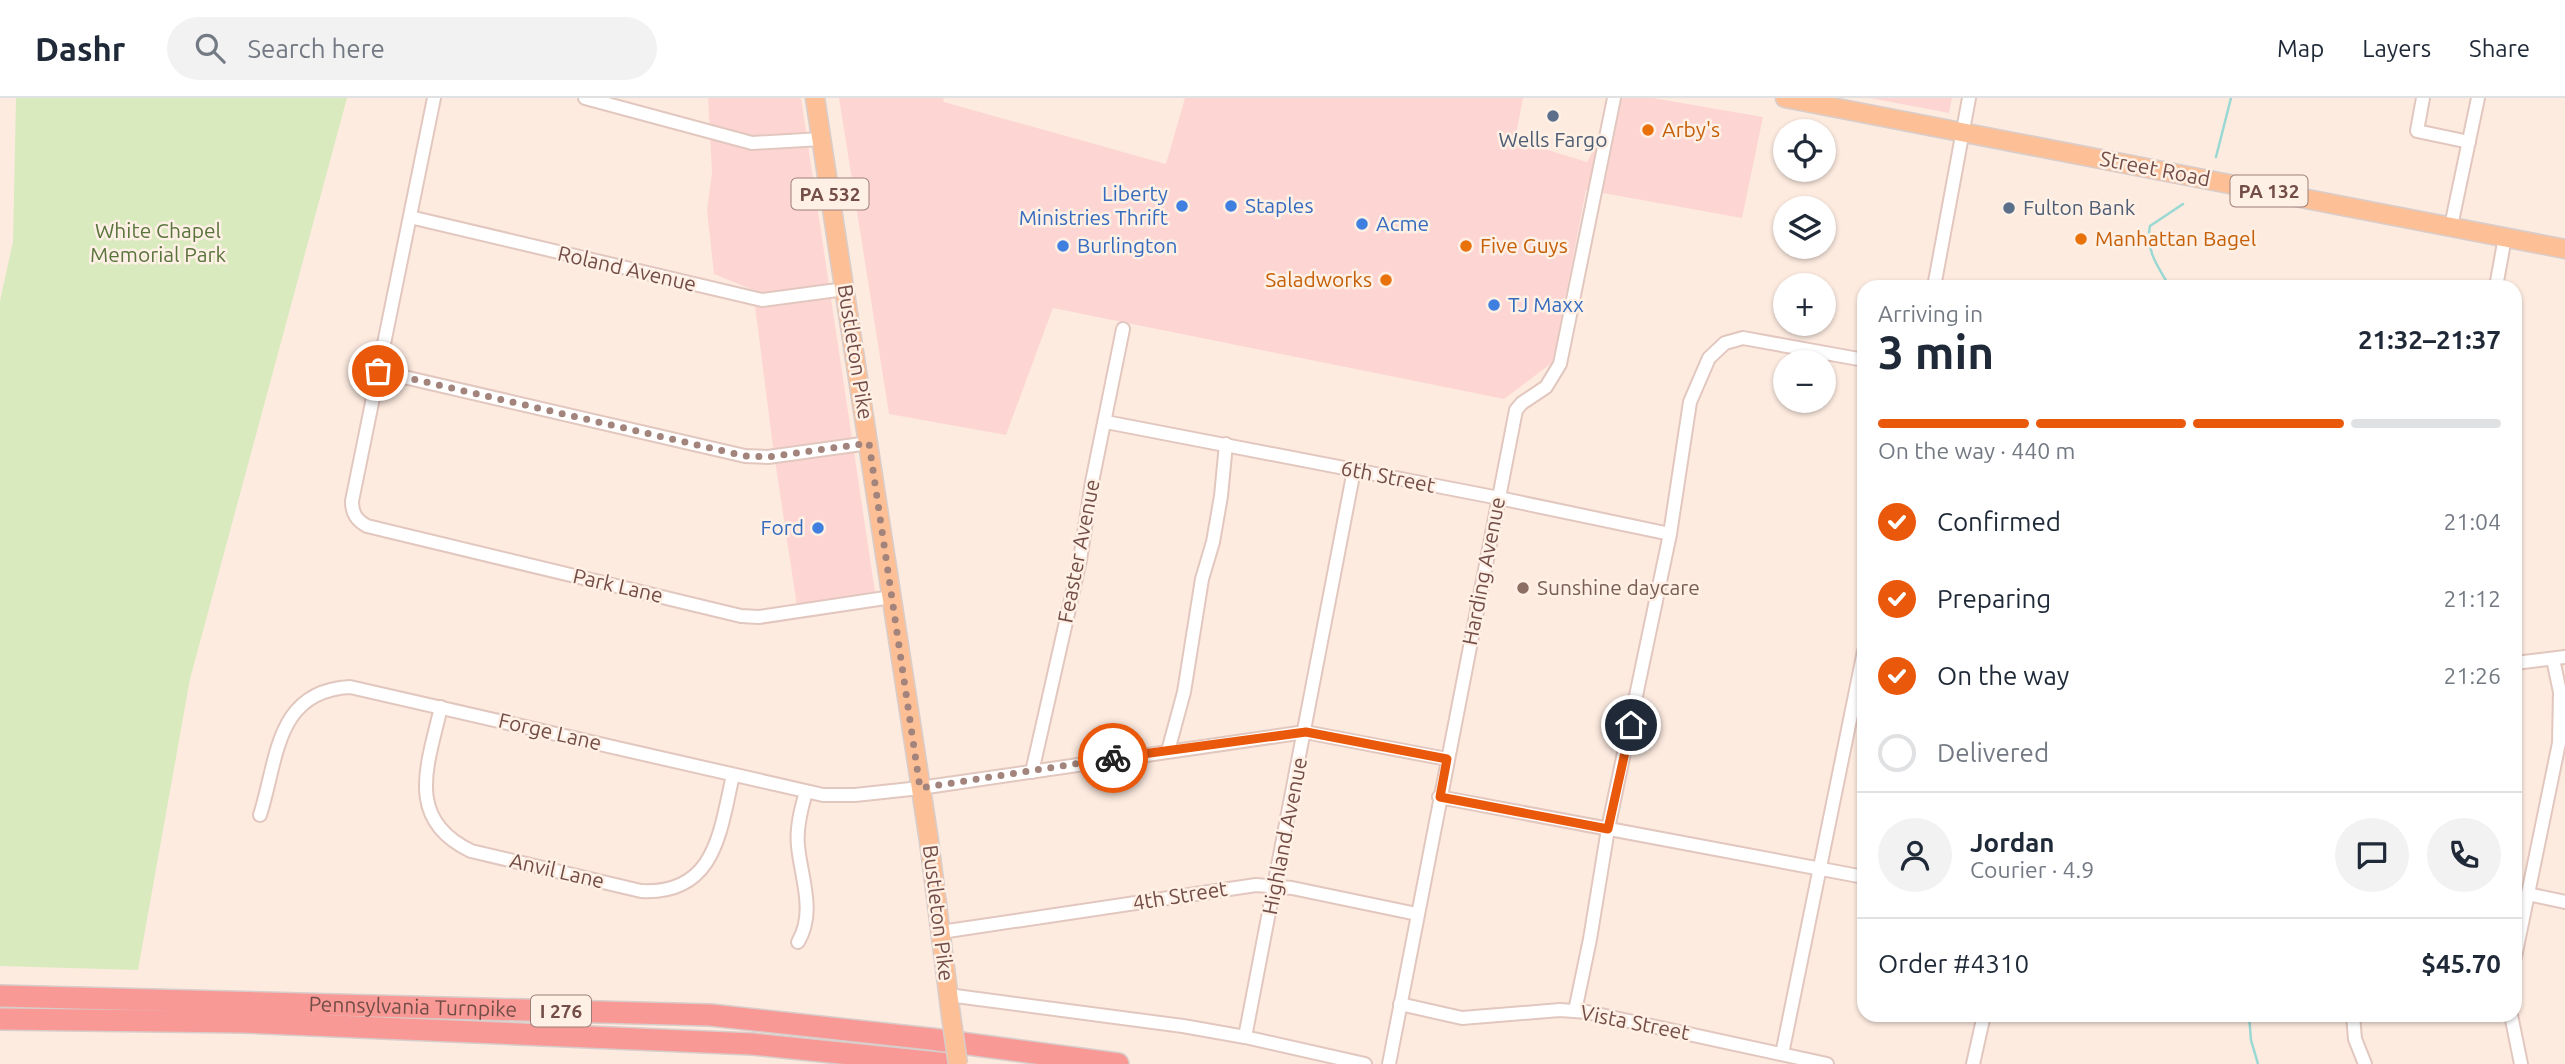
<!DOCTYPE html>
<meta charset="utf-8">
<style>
:root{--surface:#fff;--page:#f2f2f3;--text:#1f2937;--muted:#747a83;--line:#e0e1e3;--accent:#ea580c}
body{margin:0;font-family:Ubuntu,sans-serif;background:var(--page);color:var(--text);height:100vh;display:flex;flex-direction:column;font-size:26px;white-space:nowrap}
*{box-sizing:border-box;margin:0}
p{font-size:23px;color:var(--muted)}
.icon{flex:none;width:38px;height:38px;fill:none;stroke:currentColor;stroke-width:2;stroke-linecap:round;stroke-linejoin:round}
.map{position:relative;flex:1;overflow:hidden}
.side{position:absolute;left:1857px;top:182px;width:665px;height:742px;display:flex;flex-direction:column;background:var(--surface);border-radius:21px;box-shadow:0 2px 5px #0004}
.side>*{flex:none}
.buttons{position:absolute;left:1773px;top:21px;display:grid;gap:14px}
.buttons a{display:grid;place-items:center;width:63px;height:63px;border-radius:50%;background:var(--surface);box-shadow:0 2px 5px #0004;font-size:35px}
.pin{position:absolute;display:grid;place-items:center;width:60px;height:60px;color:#fff;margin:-30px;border:4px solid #fff;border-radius:50%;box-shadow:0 2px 7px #0007}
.courier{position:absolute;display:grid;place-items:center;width:70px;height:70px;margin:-35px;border:5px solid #ea580c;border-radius:50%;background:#fff;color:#222;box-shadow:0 2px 9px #0007}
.overview em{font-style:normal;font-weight:700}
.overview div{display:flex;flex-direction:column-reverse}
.overview{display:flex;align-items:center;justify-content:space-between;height:119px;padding:0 21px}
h1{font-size:46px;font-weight:700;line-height:52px}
.bar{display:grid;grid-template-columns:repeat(4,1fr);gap:10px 7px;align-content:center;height:84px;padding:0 21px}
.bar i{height:9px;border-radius:5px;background:var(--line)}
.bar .current{background:var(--accent)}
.bar p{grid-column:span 4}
.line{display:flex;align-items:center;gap:18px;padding:0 21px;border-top:2px solid var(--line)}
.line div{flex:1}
.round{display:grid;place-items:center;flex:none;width:74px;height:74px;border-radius:37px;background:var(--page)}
ol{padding:0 21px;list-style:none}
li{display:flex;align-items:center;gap:21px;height:77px}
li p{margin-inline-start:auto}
li .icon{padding:7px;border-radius:50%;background:var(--accent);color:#fff;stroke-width:4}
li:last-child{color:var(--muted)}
li i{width:38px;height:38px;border:4px solid var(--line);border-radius:50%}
header{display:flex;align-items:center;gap:42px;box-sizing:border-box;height:98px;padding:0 35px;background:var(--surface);border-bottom:2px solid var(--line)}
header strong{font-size:33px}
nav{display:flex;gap:38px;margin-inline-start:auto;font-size:24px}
.search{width:490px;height:63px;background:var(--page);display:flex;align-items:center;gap:18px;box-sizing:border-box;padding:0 24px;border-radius:38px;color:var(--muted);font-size:26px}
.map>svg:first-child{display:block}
.commercial{fill:#fdd6d3}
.green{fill:#daeabf}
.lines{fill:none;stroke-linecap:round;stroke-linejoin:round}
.stream{stroke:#9ad8d4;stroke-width:2.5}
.street-casing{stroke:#e2c7bf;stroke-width:16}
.primary-casing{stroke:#d8cdcb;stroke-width:21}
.highway-casing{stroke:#d8cdcb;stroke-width:24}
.street{stroke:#fff;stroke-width:12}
.primary{stroke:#fdc096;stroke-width:18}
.highway{stroke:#f89995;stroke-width:21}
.primary-bridge-casing{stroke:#d8cdcb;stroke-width:21;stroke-linecap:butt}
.primary-bridge{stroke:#fdc096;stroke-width:18}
.done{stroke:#a3847d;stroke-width:7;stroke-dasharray:0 12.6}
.route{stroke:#ea580c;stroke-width:9}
.service-dot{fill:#5c6f8a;stroke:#fff0e6;stroke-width:2.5}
.food-dot{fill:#e8710a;stroke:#fff0e6;stroke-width:2.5}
.shop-dot{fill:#3f7fe0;stroke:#fff0e6;stroke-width:2.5}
.education-dot{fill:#8d6e63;stroke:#fff0e6;stroke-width:2.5}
.labels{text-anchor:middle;stroke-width:5;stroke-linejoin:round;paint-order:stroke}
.shield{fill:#fff0e6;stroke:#9d7e77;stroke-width:2}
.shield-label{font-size:19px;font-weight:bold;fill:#734d47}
.food-label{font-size:21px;fill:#c56008;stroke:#fff0e6;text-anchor:start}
.service-label{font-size:21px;fill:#4e5e75;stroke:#fff0e6}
.street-label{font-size:21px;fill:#734d47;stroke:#fff0e6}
.shop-label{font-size:21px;fill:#366cbe;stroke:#fff0e6;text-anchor:start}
.park-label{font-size:21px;fill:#59743c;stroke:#fff0e6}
.education-label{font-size:21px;fill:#785e54;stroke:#fff0e6;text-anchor:start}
</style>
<header>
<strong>Dashr</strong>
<div class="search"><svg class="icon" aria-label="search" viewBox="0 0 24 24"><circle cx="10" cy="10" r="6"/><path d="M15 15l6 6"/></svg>Search here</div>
<nav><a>Map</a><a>Layers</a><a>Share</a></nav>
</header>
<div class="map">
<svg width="2565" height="966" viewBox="0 0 2565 966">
<rect width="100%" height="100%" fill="#fdebe0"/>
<g class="commercial">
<path d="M 708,0 L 801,0 L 875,494 L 797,508 L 773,349 L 753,192 L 714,176 L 707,112 L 712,74 Z"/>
<path d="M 839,0 L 943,0 L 944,4 L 1166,66 L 1185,0 L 1523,0 L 1515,42 L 1587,64 L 1622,0 L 1653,0 L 1763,19 L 1742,120 L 1586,92 L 1553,264 L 1504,301 L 1053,210 L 1006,337 L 889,316 Z"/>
<path d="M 1870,0 L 1952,0 L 1949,15 Z"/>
</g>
<path class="green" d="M 16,0 L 347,0 L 190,581 L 138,872 L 0,868 L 0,203 L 13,143 Z"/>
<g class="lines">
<g class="stream">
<path d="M 2216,59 L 2231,0"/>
<path d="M 2170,189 C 2158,169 2145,152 2150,128 L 2183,106"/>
<path d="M 2249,917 L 2251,942 L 2258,966"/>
</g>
<g class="street-casing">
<g id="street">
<path d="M 434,0 L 352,403 C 352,415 356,422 367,428 L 741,518 L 759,519 L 892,499"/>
<path d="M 585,0 L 752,45 L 821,41"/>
<path d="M 2423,0 L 2417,33 L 2469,44"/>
<path d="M 410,119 L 762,202 L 845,191"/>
<path d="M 2451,128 L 2478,0"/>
<path d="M 1934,189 L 1969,0"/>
<path d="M 2496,189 L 2505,139"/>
<path d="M 378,273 L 745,358 L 768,359 L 869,345"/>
<path d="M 1106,324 L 1499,400 L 1670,436"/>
<path d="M 2515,565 L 2565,559"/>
<path d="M 441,609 C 428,666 404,721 471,753 L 641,793 C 716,797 720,733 733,677"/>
<path d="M 1168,653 L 1184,594 L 1202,481 L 1213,444 L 1221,398 L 1226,346"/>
<path d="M 1032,674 L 1080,462 L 1092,384 L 1123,231"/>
<path d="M 1439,699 L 1864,779"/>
<path d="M 260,717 C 278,661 275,593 350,589 L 823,697 L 855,697 L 920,690 L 1305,634 L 1447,661"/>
<path d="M 2528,796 L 2565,804"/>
<path d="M 941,834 L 1256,787 L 1292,790 L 1417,816"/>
<path d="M 798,844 C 816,814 801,780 798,748 C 796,730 801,711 806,694"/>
<path d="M 2515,859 L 2559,645 L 2560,594 L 2553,561"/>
<path d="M 948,897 L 1183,928 L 1245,939 L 1365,966"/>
<path d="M 1400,906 L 1462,920 L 1560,912 L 1587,914 L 1827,966"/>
<path d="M 1575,913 L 1590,841 L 1608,731 L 1670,436 L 1690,304 L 1709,260 L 1725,245 L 1743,240 L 1864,262"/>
<path d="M 2353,917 L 2355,941 L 2365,966"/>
<path d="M 2511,917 L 2521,966"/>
<path d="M 1245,939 L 1354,372"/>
<path d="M 1782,956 L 1864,553"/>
<path d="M 1389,966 L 1516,312 L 1522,305 L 1546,289 L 1560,266 L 1614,0"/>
<path d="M 1973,966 L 1984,917"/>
</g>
</g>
<g class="primary-casing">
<g id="primary">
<path d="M 815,0 L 929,743 L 951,918"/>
<path d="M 1785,0 L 2565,151"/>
</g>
</g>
<g class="highway-casing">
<g id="highway">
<path id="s1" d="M 0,898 L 710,917 L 931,941 L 1118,966"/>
<path d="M 0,921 L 242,924 L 752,946 L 948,966"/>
</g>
</g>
<use href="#street" class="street"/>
<use href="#primary" class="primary"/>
<use href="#highway" class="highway"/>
<g class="primary-bridge-casing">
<path id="primary-bridge" d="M 951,918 L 958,966"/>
</g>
<use href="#primary-bridge" class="primary-bridge"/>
</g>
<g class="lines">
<path class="done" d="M 378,273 L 745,358 L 768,359 L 869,345 L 920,690 L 1113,660"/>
<path class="route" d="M 1113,660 L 1306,634 L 1447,661 L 1440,699 L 1608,731 L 1631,627"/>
</g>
<g class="service-dot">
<circle cx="1553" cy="18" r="7"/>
<circle cx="2009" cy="110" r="7"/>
</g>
<g class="food-dot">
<circle cx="1648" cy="32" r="7"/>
<circle cx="2081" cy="141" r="7"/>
<circle cx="1466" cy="148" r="7"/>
<circle cx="1386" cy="182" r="7"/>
</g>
<g class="shop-dot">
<circle cx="1182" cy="108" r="7"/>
<circle cx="1231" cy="108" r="7"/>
<circle cx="1362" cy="126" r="7"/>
<circle cx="1063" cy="148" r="7"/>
<circle cx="1494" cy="207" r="7"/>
<circle cx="818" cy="430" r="7"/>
</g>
<circle class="education-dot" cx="1523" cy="490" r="7"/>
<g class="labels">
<g class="shield">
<rect x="2230.5" y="77.5" width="77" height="31" rx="5"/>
<rect x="791.5" y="80.5" width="77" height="31" rx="5"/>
<rect x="531" y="897.5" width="60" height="31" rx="5"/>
</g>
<g class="shield-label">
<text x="2269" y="100">PA 132</text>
<text x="830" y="103">PA 532</text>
<text x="561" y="920">I 276</text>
</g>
<g class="food-label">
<text x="1662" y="39">Arby's</text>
<text x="2095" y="148">Manhattan Bagel</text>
<text x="1480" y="155">Five Guys</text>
<text x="1372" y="189" text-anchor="end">Saladworks</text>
</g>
<g class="service-label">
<text x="1553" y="49">Wells Fargo</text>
<text x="2023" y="117" text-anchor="start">Fulton Bank</text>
</g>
<g class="street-label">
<text transform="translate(2155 71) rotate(11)" y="7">Street Road</text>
<text transform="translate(627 171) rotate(13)" y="7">Roland Avenue</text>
<text transform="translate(855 254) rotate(81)" y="7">Bustleton Pike</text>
<text transform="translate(1388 379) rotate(11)" y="7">6th Street</text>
<text transform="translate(1079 453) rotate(-79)" y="7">Feaster Avenue</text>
<text transform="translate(1484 473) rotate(-79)" y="7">Harding Avenue</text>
<text transform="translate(618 488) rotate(13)" y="7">Park Lane</text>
<text transform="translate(550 634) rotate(13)" y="7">Forge Lane</text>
<text transform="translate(1285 738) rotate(-79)" y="7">Highland Avenue</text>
<text transform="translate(557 773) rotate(13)" y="7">Anvil Lane</text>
<text transform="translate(1180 798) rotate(-9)" y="7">4th Street</text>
<text transform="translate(938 815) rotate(83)" y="7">Bustleton Pike</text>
<text dy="7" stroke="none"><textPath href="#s1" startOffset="413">Pennsylvania Turnpike</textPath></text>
<text transform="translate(1635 925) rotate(11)" y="7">Vista Street</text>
</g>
<g class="shop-label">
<text x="1168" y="103" text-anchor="end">Liberty<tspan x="1168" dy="24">Ministries Thrift</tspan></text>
<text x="1245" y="115">Staples</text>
<text x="1376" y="133">Acme</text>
<text x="1077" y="155">Burlington</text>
<text x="1508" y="214">TJ Maxx</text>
<text x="804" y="437" text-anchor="end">Ford</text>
</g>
<g class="park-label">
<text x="158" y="140">White Chapel<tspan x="158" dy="24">Memorial Park</tspan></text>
</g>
<g class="education-label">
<text x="1537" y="497">Sunshine daycare</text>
</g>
</g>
</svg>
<div class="buttons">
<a><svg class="icon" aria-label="locate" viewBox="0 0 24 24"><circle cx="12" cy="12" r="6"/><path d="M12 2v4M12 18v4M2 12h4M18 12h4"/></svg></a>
<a><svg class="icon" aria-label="layers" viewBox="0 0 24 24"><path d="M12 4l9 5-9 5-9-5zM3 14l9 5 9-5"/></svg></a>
<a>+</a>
<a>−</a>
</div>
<div class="pin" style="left:378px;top:273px;background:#ea580c"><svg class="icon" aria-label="bag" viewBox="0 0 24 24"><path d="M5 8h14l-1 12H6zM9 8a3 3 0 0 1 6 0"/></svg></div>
<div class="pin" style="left:1631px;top:627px;background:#1f2937"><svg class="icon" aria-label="home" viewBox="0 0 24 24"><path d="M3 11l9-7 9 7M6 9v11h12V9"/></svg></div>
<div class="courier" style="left:1113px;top:660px"><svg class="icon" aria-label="bike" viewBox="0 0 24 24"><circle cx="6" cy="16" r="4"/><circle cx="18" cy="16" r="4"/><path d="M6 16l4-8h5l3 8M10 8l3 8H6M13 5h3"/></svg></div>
<section class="side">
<div class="overview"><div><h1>3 min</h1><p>Arriving in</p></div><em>21:32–21:37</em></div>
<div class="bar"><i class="current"></i><i class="current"></i><i class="current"></i><i></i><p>On the way · 440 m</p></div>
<ol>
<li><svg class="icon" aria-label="check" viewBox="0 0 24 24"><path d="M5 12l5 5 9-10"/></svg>Confirmed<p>21:04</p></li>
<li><svg class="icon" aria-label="check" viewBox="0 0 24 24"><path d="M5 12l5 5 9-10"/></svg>Preparing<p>21:12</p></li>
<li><svg class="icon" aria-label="check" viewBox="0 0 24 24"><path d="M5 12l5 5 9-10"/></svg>On the way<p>21:26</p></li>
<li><i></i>Delivered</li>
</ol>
<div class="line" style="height:126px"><a class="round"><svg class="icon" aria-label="person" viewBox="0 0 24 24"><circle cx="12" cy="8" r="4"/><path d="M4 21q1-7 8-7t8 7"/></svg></a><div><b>Jordan</b><p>Courier · 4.9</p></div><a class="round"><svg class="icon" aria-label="chat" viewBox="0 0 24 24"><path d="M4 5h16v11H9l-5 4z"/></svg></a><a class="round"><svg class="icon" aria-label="phone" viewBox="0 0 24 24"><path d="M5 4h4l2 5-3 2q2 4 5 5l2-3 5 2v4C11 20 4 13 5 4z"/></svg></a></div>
<div class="line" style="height:91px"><div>Order #4310</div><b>$45.70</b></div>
</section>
</div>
